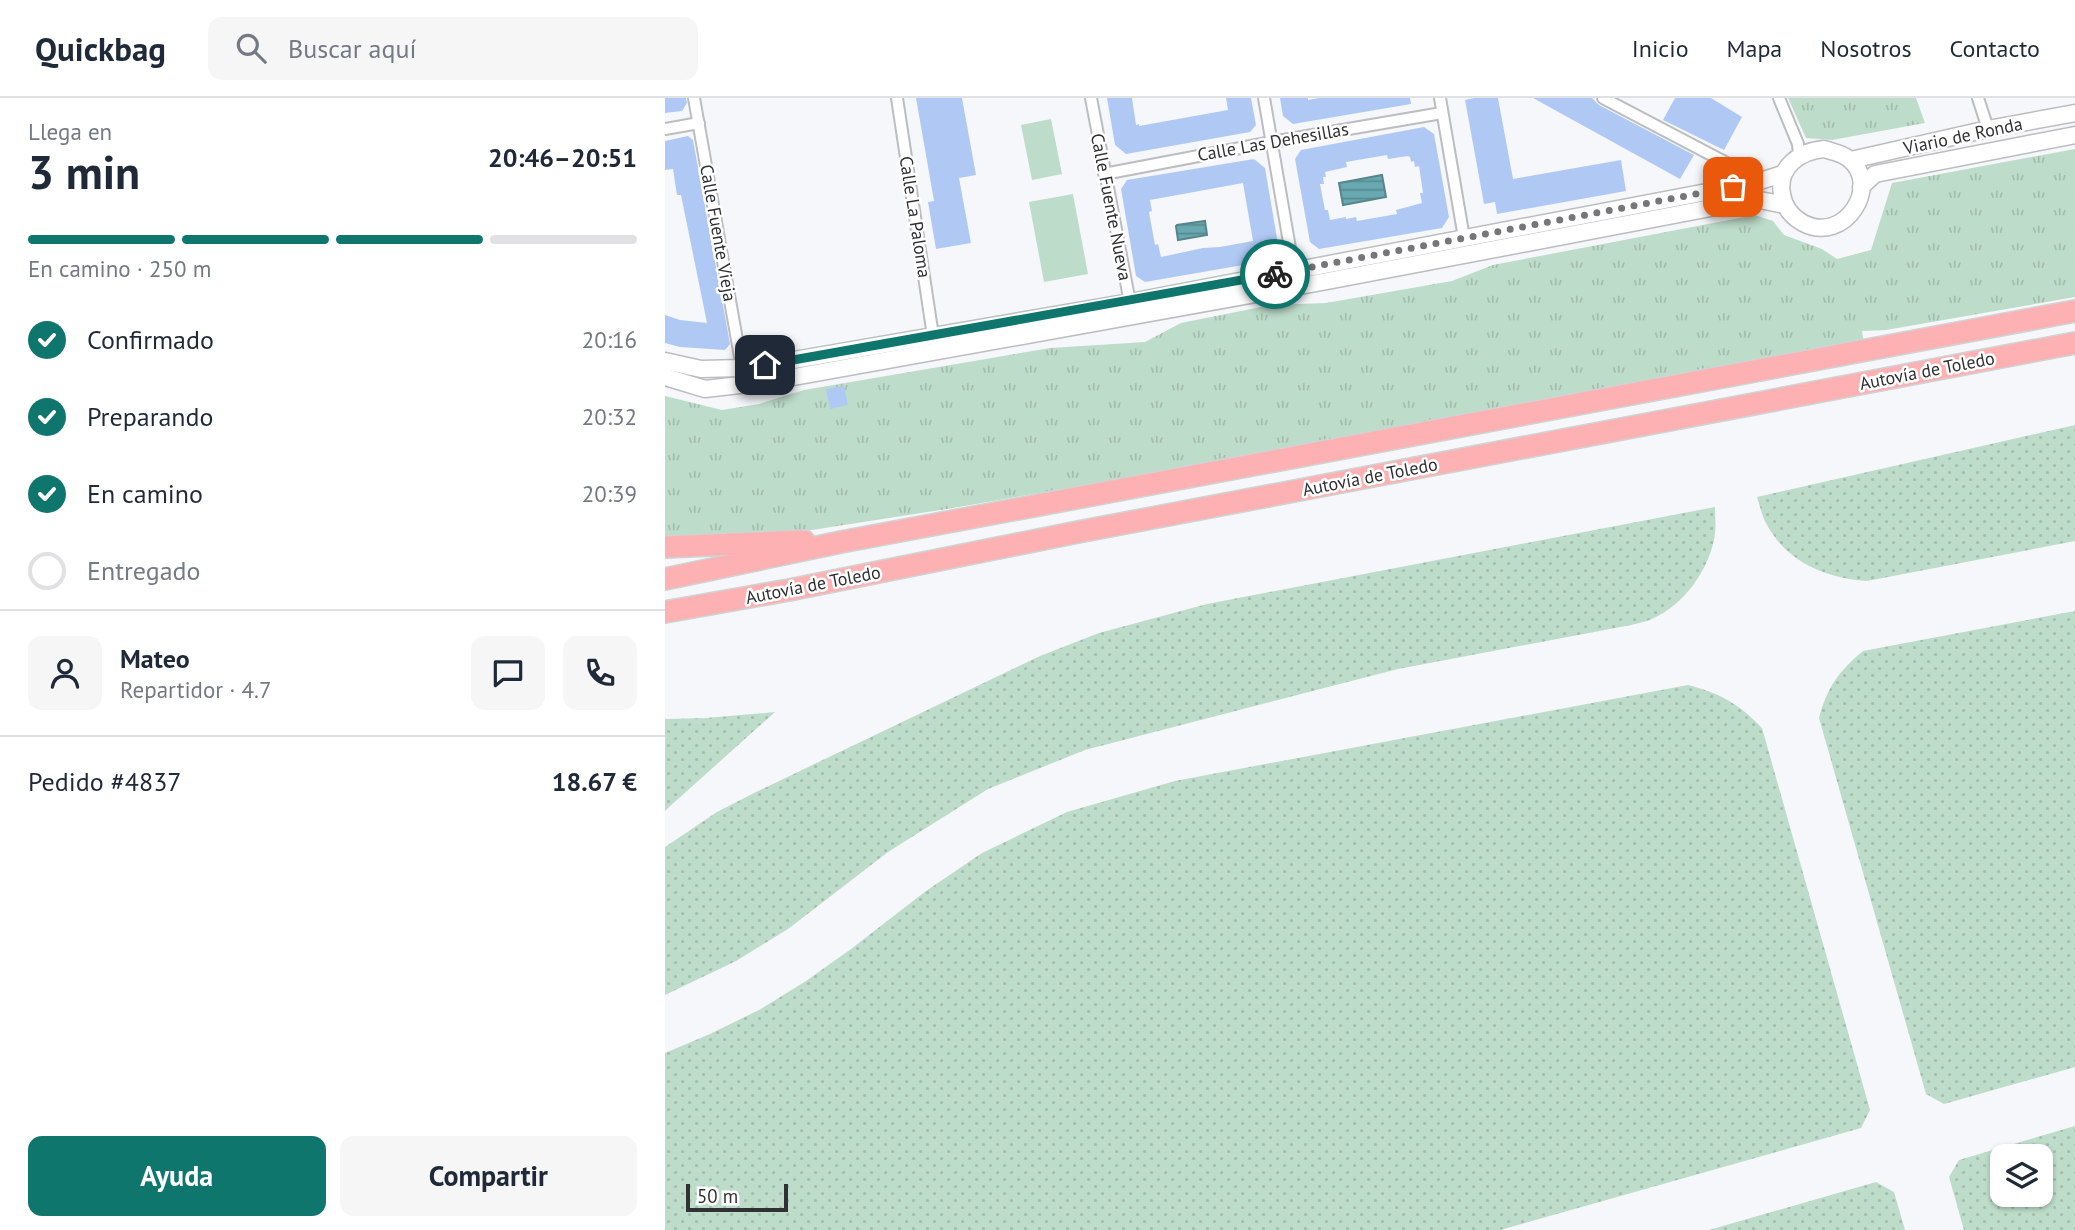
<!DOCTYPE html>
<html lang="es">
<meta charset="utf-8">
<style>
:root{--surface:#fff;--page:#f6f6f7;--text:#1f2937;--muted:#747a83;--line:#e0e1e3;--accent:#0f766e}
body{margin:0;font-family:"PT Sans",sans-serif;background:var(--page);color:var(--text);height:100vh;display:flex;flex-direction:column;font-size:26px;white-space:nowrap}
*{box-sizing:border-box;margin:0}
p{font-size:23px;color:var(--muted)}
.icon{flex:none;width:38px;height:38px;fill:none;stroke:currentColor;stroke-width:2;stroke-linecap:round;stroke-linejoin:round}
.map{position:relative;flex:1;overflow:hidden}
.panel{display:flex;flex-direction:column;background:var(--surface);width:665px}
.panel>*{flex:none}
.fabs{position:absolute;left:1325px;top:1046px;display:grid;gap:14px}
.fabs a{display:grid;place-items:center;width:63px;height:63px;border-radius:14px;background:var(--surface);box-shadow:0 2px 5px #0004;font-size:35px}
.scale{position:absolute;left:21px;bottom:18px;width:102px;box-sizing:border-box;padding-left:7px;border:4px solid #303132;border-top:0;font-size:19px;line-height:24px;white-space:nowrap;color:#303132;-webkit-text-stroke:5px #fff;paint-order:stroke}
.pin{position:absolute;display:grid;place-items:center;width:60px;height:60px;color:#fff;margin:-30px;border-radius:14px;box-shadow:0 4px 10px #0006}
.courier{position:absolute;display:grid;place-items:center;width:70px;height:70px;margin:-35px;border:5px solid #0f766e;border-radius:50%;background:#fff;color:#222;box-shadow:0 2px 9px #0007}
.headline em{font-style:normal;font-weight:600}
.headline div{display:flex;flex-direction:column-reverse}
.headline{display:flex;align-items:center;justify-content:space-between;height:119px;padding:0 28px}
h1{font-size:46px;font-weight:600;line-height:52px}
.bar{display:grid;grid-template-columns:repeat(4,1fr);gap:10px 7px;align-content:center;height:84px;padding:0 28px}
.bar i{height:9px;border-radius:5px;background:var(--line)}
.bar .current{background:var(--accent)}
.bar p{grid-column:span 4}
.line{display:flex;align-items:center;gap:18px;padding:0 28px;border-top:2px solid var(--line)}
.line div{flex:1}
.round{display:grid;place-items:center;flex:none;width:74px;height:74px;border-radius:14px;background:var(--page)}
ol{padding:0 28px;list-style:none}
li{display:flex;align-items:center;gap:21px;height:77px}
li p{margin-inline-start:auto}
li .icon{padding:7px;border-radius:50%;background:var(--accent);color:#fff;stroke-width:4}
li:last-child{color:var(--muted)}
li i{width:38px;height:38px;border:4px solid var(--line);border-radius:50%}
.action{display:flex;gap:14px;margin-top:auto;padding:14px 28px}
.action a{flex:1;height:80px;border-radius:14px;background:var(--accent);color:#fff;font-size:28px;font-weight:600;line-height:80px;text-align:center}
.action a+a{background:var(--page);color:var(--text)}
header{display:flex;align-items:center;gap:42px;box-sizing:border-box;height:98px;padding:0 35px;background:var(--surface);border-bottom:2px solid var(--line)}
header strong{font-size:33px}
nav{display:flex;gap:38px;margin-inline-start:auto;font-size:24px}
.search{width:490px;height:63px;background:var(--page);display:flex;align-items:center;gap:18px;box-sizing:border-box;padding:0 24px;border-radius:14px;color:var(--muted);font-size:26px}
main{display:flex;flex:1;min-height:0}
.map>svg:first-child{display:block}
.grass{fill:url(#grass-dots);fill-rule:evenodd}
.park{fill:url(#park-tufts)}
.pitch{fill:#bedcca}
.water{fill:url(#water-rules);stroke:#57858b;stroke-width:2}
.building{fill:#b0c9f4;fill-rule:evenodd}
.lines{fill:none;stroke-linecap:round;stroke-linejoin:round}
.street-casing{stroke:#bbbdbf;stroke-width:14}
.secondary-casing{stroke:#bbbdbf;stroke-width:19}
.highway-casing{stroke:#d1d2d2;stroke-width:24}
.street{stroke:#fff;stroke-width:10}
.secondary{stroke:#fff;stroke-width:16}
.highway{stroke:#feb1b3;stroke-width:21}
.done{stroke:#757678;stroke-width:7;stroke-dasharray:0 12.6}
.route{stroke:#0f766e;stroke-width:9}
.labels{text-anchor:middle;stroke-width:5;stroke-linejoin:round;paint-order:stroke}
.street-label{font-size:18px;fill:#303132;stroke:#fff}
</style>
<header>
<strong>Quickbag</strong>
<div class="search"><svg class="icon" aria-label="search" viewBox="0 0 24 24"><circle cx="10" cy="10" r="6"/><path d="M15 15l6 6"/></svg>Buscar aquí</div>
<nav><a>Inicio</a><a>Mapa</a><a>Nosotros</a><a>Contacto</a></nav>
</header>
<main>
<section class="panel">
<div class="headline"><div><h1>3 min</h1><p>Llega en</p></div><em>20:46–20:51</em></div>
<div class="bar"><i class="current"></i><i class="current"></i><i class="current"></i><i></i><p>En camino · 250 m</p></div>
<ol>
<li><svg class="icon" aria-label="check" viewBox="0 0 24 24"><path d="M5 12l5 5 9-10"/></svg>Confirmado<p>20:16</p></li>
<li><svg class="icon" aria-label="check" viewBox="0 0 24 24"><path d="M5 12l5 5 9-10"/></svg>Preparando<p>20:32</p></li>
<li><svg class="icon" aria-label="check" viewBox="0 0 24 24"><path d="M5 12l5 5 9-10"/></svg>En camino<p>20:39</p></li>
<li><i></i>Entregado</li>
</ol>
<div class="line" style="height:126px"><a class="round"><svg class="icon" aria-label="person" viewBox="0 0 24 24"><circle cx="12" cy="8" r="4"/><path d="M4 21q1-7 8-7t8 7"/></svg></a><div><b>Mateo</b><p>Repartidor · 4.7</p></div><a class="round"><svg class="icon" aria-label="chat" viewBox="0 0 24 24"><path d="M4 5h16v11H9l-5 4z"/></svg></a><a class="round"><svg class="icon" aria-label="phone" viewBox="0 0 24 24"><path d="M5 4h4l2 5-3 2q2 4 5 5l2-3 5 2v4C11 20 4 13 5 4z"/></svg></a></div>
<div class="line" style="height:91px"><div>Pedido #4837</div><b>18.67 €</b></div>
<div class="action"><a>Ayuda</a><a>Compartir</a></div>
</section>
<div class="map">
<svg width="1410" height="1132" viewBox="0 0 1410 1132">
<defs>
<pattern id="grass-dots" width="8" height="8" patternUnits="userSpaceOnUse" patternTransform="scale(1.75)"><rect width="8" height="8" fill="#bedcca"/><path d="M2 2h.1M6 6h.1" fill="none" stroke="#a4bdae" stroke-width="1.8" stroke-linecap="round"/></pattern>
<pattern id="park-tufts" width="24" height="20" patternUnits="userSpaceOnUse" patternTransform="scale(1.75)"><rect width="24" height="20" fill="#bedcca"/><path d="M3 7l-1-3M5 7V3M7 7l1-3M15 17l-1-3M17 17v-4M19 17l1-3" fill="none" stroke="#a4bdae"/></pattern>
<pattern id="water-rules" width="6" height="5" patternUnits="userSpaceOnUse" patternTransform="scale(1.75)"><rect width="6" height="5" fill="#68a9b1"/><path d="M0 2.5h6" fill="none" stroke="#568a91"/></pattern>
</defs>
<rect width="100%" height="100%" fill="#f5f7fa"/>
<g class="grass">
<path d="M 1410,327 L 1410,443 L 1202,483 C 1161,480 1121,464 1101,425 C 1097,418 1095,408 1092,399 Z"/>
<path d="M 1050,409 C 1050,418 1051,428 1050,436 C 1045,471 1019,507 987,521 C 980,524 973,525 966,527 L 733,571 L 420,652 L 323,691 L 223,754 L 123,831 L 71,863 L 0,897 L 0,749 L 52,714 L 91,694 L 375,558 L 434,535 L 542,506 Z"/>
<path d="M 1410,513 L 1410,969 L 1279,1006 L 1261,996 L 1154,620 C 1162,589 1174,573 1198,553 Z"/>
<path d="M 1023,587 C 1055,595 1074,606 1097,630 L 1205,1012 L 1196,1030 L 835,1132 L 0,1132 L 0,955 L 45,936 L 94,912 L 141,883 L 186,851 L 261,793 L 317,755 L 402,714 L 510,683 Z"/>
<path d="M 110,614 L 3,710 L 0,713 L 0,621 L 41,620 Z"/>
<path d="M 1410,1028 L 1410,1132 L 1299,1132 L 1284,1079 L 1294,1062 ZM 1337,1059 L 1376,1059 L 1376,1097 L 1337,1097 Z"/>
<path d="M 1211,1084 L 1229,1094 L 1240,1132 L 1044,1132 Z"/>
</g>
<g class="park">
<path d="M 1123,0 L 1251,0 L 1260,25 L 1167,42 L 1141,40 Z"/>
<path d="M 1410,51 L 1410,199 L 1221,232 L 1197,233 L 1200,252 L 282,411 L 57,446 L 0,449 L 0,298 L 57,312 L 94,306 L 139,292 L 385,250 L 480,244 L 516,225 L 606,207 L 661,205 L 787,183 L 828,167 L 1090,117 L 1108,123 L 1119,137 L 1157,151 L 1172,161 L 1206,152 L 1227,85 Z"/>
</g>
<g class="pitch">
<path d="M 386,21 L 397,76 L 367,82 L 356,27 Z"/>
<path d="M 408,96 L 423,176 L 379,184 L 364,104 Z"/>
</g>
<g class="water">
<path d="M 717,77 L 721,99 L 678,107 L 674,85 Z"/>
<path d="M 540,123 L 542,137 L 513,142 L 511,128 L 512,127 Z"/>
</g>
<g class="building">
<path d="M 0,0 L 21,0 L 22,5 L 17,13 L 0,15 Z"/>
<path d="M 251,0 L 297,0 L 311,77 L 294,80 L 306,145 L 271,151 L 263,104 L 269,103 Z"/>
<path d="M 442,0 L 467,0 L 471,27 L 474,26 L 474,28 L 563,12 L 561,0 L 586,0 L 591,27 L 585,34 L 461,56 L 450,47 Z"/>
<path d="M 615,0 L 643,0 L 643,2 L 654,0 L 745,0 L 746,6 L 628,26 L 618,18 Z"/>
<path d="M 809,0 L 833,0 L 848,81 L 956,62 L 961,93 L 832,116 L 830,104 L 819,106 L 800,2 Z"/>
<path d="M 868,0 L 927,0 L 934,7 L 1029,57 L 1015,81 Z"/>
<path d="M 1010,0 L 1046,0 L 1077,19 L 1059,52 L 998,22 Z"/>
<path d="M 759,29 L 769,36 L 784,119 L 777,130 L 654,151 L 645,144 L 630,61 L 636,52 ZM 722,57 L 723,61 L 743,58 L 745,59 L 746,64 L 749,63 L 750,69 L 754,68 L 758,95 L 755,95 L 757,105 L 731,112 L 732,116 L 692,123 L 691,119 L 681,121 L 681,119 L 665,122 L 663,112 L 660,112 L 655,86 L 659,86 L 658,79 L 661,79 L 660,74 L 682,69 L 681,64 Z"/>
<path d="M 23,38 L 28,42 L 65,246 L 60,252 L 15,249 L 0,245 L 0,217 L 15,222 L 42,225 L 16,97 L 12,97 L 8,71 L 0,72 L 0,43 Z"/>
<path d="M 589,61 L 600,70 L 614,152 L 607,162 L 480,184 L 471,178 L 456,91 L 462,82 ZM 578,85 L 588,143 L 555,149 L 538,150 L 496,159 L 493,146 L 490,147 L 484,114 L 487,113 L 485,102 Z"/>
<path d="M 179,288 L 183,307 L 165,311 L 161,291 Z"/>
</g>
<g class="lines">
<g class="street-casing">
<g id="street">
<path d="M 29,0 L 77,270"/>
<path d="M 232,0 L 268,238"/>
<path d="M 426,0 L 466,210"/>
<path d="M 599,0 L 629,173"/>
<path d="M 775,0 L 799,140"/>
<path d="M 938,0 L 1077,73 L 1089,85"/>
<path d="M 1114,0 L 1133,46 L 1134,58"/>
<path d="M 1313,0 L 1323,31"/>
<path d="M 0,31 L 34,25"/>
<path d="M 439,76 L 607,44 L 777,15"/>
</g>
</g>
<g class="secondary-casing">
<g id="secondary">
<path d="M 1159,51 C 1168,54 1177,55 1184,61 C 1217,87 1180,147 1138,125 C 1127,119 1119,109 1117,96 C 1112,69 1135,53 1159,51 Z"/>
<path d="M 1186,62 L 1323,31 L 1410,15"/>
<path d="M 1196,89 L 1210,76 L 1410,37"/>
<path d="M 0,263 L 36,271 L 77,270 L 100,267 L 465,204 L 1089,85 L 1117,76"/>
<path d="M 0,279 L 40,291 L 101,284 L 657,184 L 1077,104 L 1095,102 L 1120,107"/>
</g>
</g>
<g class="highway-casing">
<g id="highway">
<path d="M 0,449 L 139,443"/>
<path d="M 0,481 L 176,444 L 1410,213"/>
<path d="M 0,514 L 124,492 L 413,434 L 1410,245"/>
</g>
</g>
<use href="#street" class="street"/>
<use href="#secondary" class="secondary"/>
<use href="#highway" class="highway"/>
</g>
<g class="lines">
<path class="done" d="M 610,176 L 1068,89"/>
<path class="route" d="M 100,267 L 610,176"/>
</g>
<g class="labels">
<g class="street-label">
<text transform="translate(1298 38) rotate(-12)" y="6">Viario de Ronda</text>
<text transform="translate(608 44) rotate(-10)" y="6">Calle Las Dehesillas</text>
<text transform="translate(446 109) rotate(79)" y="6">Calle Fuente Nueva</text>
<text transform="translate(250 119) rotate(81)" y="6">Calle La Paloma</text>
<text transform="translate(53 135) rotate(80)" y="6">Calle Fuente Vieja</text>
<text transform="translate(1262 273) rotate(-11)" y="6">Autovía de Toledo</text>
<text transform="translate(705 379) rotate(-11)" y="6">Autovía de Toledo</text>
<text transform="translate(148 487) rotate(-11)" y="6">Autovía de Toledo</text>
</g>
</g>
</svg>
<div class="fabs">
<a><svg class="icon" aria-label="layers" viewBox="0 0 24 24"><path d="M12 4l9 5-9 5-9-5zM3 14l9 5 9-5"/></svg></a>
</div>
<div class="scale">50 m</div>
<div class="pin" style="left:1068px;top:89px;background:#ea580c"><svg class="icon" aria-label="bag" viewBox="0 0 24 24"><path d="M5 8h14l-1 12H6zM9 8a3 3 0 0 1 6 0"/></svg></div>
<div class="pin" style="left:100px;top:267px;background:#1f2937"><svg class="icon" aria-label="home" viewBox="0 0 24 24"><path d="M3 11l9-7 9 7M6 9v11h12V9"/></svg></div>
<div class="courier" style="left:610px;top:176px"><svg class="icon" aria-label="bike" viewBox="0 0 24 24"><circle cx="6" cy="16" r="4"/><circle cx="18" cy="16" r="4"/><path d="M6 16l4-8h5l3 8M10 8l3 8H6M13 5h3"/></svg></div>
</div>
</main>
